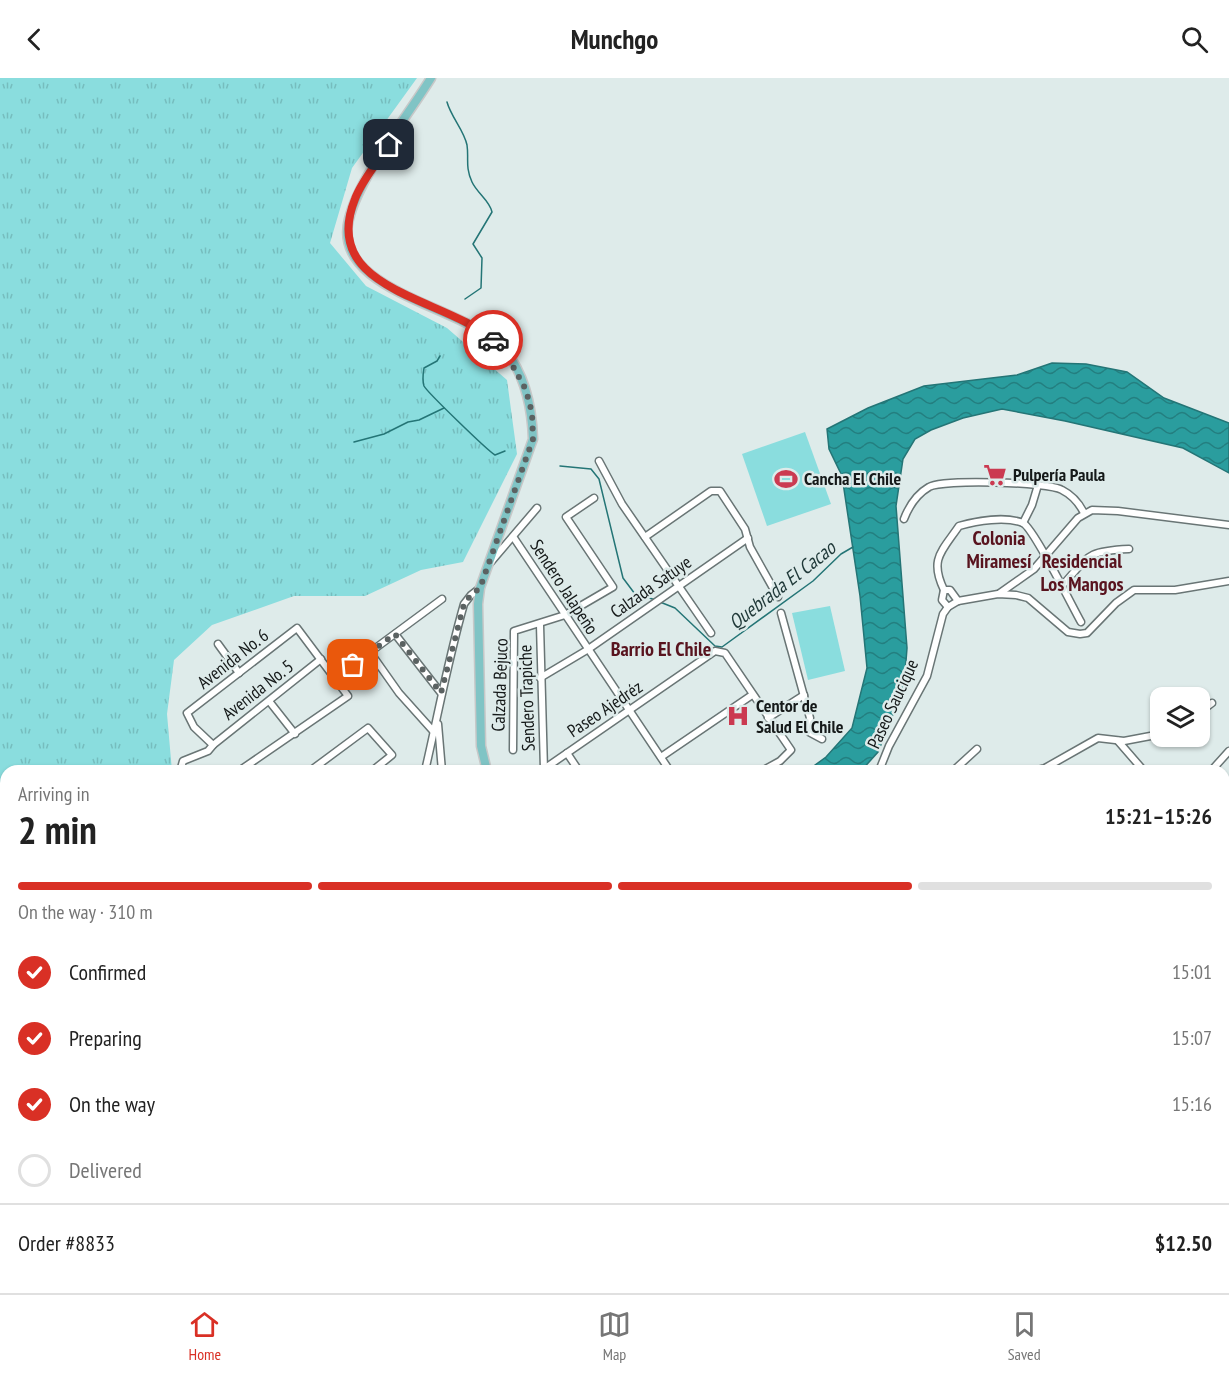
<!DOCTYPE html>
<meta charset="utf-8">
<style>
:root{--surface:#fff;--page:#f6f6f6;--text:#222;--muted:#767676;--line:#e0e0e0;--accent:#d93025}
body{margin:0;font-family:"PT Sans Narrow",sans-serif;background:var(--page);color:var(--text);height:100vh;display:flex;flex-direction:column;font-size:22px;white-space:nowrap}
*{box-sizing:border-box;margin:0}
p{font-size:20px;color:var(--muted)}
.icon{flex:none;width:33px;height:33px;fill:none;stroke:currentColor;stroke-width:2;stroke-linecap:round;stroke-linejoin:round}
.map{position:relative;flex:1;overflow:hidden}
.details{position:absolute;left:0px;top:687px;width:1230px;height:528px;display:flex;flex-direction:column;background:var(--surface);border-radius:18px 18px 0 0;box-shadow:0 2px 4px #0004}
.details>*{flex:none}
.fabs{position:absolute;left:1150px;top:609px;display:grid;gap:12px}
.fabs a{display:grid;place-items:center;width:60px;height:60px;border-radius:12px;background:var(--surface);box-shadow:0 2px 4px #0004;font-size:30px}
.pin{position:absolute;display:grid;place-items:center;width:51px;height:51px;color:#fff;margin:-26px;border-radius:12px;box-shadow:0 3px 9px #0006}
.courier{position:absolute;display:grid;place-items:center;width:60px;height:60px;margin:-30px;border:4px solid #d93025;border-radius:50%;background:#fff;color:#222;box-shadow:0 2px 8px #0007}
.headline em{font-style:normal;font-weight:700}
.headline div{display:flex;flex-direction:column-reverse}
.headline{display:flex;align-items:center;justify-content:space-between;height:102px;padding:0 18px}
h1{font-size:39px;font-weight:700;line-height:45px}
.bar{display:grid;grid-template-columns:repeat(4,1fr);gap:9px 6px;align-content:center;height:72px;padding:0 18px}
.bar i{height:8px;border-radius:4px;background:var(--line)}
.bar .selected{background:var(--accent)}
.bar p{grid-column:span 4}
.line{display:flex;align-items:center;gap:15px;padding:0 18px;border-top:2px solid var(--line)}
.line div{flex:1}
ol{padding:0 18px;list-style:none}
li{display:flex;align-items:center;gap:18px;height:66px}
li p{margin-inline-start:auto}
li .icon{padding:6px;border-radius:50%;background:var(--accent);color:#fff;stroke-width:4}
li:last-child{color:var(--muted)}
li i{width:33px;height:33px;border:3px solid var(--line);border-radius:50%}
header{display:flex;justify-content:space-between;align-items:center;height:78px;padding:0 18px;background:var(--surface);font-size:27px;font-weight:700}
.tab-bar{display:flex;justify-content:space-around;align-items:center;height:84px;border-top:2px solid var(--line);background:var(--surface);font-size:16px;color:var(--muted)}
.tab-bar a{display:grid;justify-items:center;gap:3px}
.tab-bar .selected{color:var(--accent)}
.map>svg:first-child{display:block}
.grass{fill:url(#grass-tufts)}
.pitch{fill:#8addde}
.water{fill:url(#water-waves);stroke:#247576;stroke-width:1.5}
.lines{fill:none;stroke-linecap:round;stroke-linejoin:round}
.stream{stroke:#247576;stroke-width:1.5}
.minor-casing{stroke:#697575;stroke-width:9}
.major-casing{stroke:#c7c8c8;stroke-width:11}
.minor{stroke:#fff;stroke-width:6}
.major{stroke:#80c4c5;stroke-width:8}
.done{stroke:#5b6262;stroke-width:6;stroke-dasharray:0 10.8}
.route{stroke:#d93025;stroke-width:8}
.labels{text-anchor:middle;stroke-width:5;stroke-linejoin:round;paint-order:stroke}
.poi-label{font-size:18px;font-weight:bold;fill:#151919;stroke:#deebea;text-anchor:start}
.street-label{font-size:18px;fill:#151919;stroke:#deebea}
.neighbourhood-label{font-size:20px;font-weight:bold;fill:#58131e;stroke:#deebea}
.water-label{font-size:20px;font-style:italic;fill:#1f3838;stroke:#deebea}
</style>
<header><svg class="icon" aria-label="back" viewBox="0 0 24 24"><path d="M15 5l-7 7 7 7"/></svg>Munchgo<svg class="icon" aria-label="search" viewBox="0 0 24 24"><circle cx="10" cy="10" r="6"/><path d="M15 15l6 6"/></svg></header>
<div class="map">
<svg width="1229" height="1215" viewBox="0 0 1229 1215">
<defs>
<pattern id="grass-tufts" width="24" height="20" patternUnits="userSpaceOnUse" patternTransform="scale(1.5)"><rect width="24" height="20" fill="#8addde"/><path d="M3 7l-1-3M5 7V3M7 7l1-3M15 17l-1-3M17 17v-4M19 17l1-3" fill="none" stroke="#76bdbe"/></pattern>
<pattern id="water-waves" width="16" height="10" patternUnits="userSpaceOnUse" patternTransform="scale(1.5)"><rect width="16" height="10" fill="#2a9d9e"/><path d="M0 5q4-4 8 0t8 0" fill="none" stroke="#237f80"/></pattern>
</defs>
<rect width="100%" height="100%" fill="#deebea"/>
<path class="grass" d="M 0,0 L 417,0 L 352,90 L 330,165 L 366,208 L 447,250 L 507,302 L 517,376 L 463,484 L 421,492 L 365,518 L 294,518 L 212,547 L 174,582 L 167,636 L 172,693 L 6,693 L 6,956 L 0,940 Z"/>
<g class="pitch">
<path d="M 805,354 L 831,426 L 767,448 L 742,376 Z"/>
<path d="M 830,528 L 845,593 L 808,602 L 792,535 Z"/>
</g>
<path class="water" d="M 1052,285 L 1086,286 L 1127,294 L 1164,320 L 1229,345 L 1229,395 L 1183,370 L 1065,343 L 1002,331 L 963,340 L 931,352 L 915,361 L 903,381 L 896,428 L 907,570 L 904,609 L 878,674 L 861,693 L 807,693 L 826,679 L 852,650 L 867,590 L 860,518 L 842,398 L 829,371 L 827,351 L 868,330 L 924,308 L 1017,297 Z"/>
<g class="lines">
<g class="stream">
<path d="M 447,24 C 451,39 464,52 467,67 C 469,80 465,89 472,104 C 477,115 490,123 492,134 L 473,166 L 482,180 L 481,210 L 465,221"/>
<path d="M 440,278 L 437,283 L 424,290 C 423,296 422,302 424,308 C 427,314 488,373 495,377 L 505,373"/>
<path d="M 354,364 L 384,356 L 408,344 L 419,342 L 444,330"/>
<path d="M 560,388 L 591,391 L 599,401 L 623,500 L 635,516 L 656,522"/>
<path d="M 660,524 L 675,530 L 715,568 L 722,569 L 813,503 L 841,476 L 853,469"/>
</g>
<g class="minor-casing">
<g id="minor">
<path d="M 599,383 L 622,426 L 711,555"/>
<path d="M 904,441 C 909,428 917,416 929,409 C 942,401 1049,404 1062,412 C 1072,417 1079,425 1084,435"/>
<path d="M 1023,445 L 1032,427 L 1038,407"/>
<path d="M 645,459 L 711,413 L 720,413 L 745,451 L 750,469 L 778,519"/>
<path d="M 514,460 L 670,693"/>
<path d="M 490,485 L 537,430"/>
<path d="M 1061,509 C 1089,478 1085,473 1129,471"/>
<path d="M 944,512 L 942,522 L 948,529"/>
<path d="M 1000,515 L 1034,491 L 1078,440 L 1092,432 L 1118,433 L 1229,447"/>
<path d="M 958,523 L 950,512 L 944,512 C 929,481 942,473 959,448 C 977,443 1005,438 1023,445 C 1034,451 1072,528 1081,544"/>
<path d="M 781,535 L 810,640 L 809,654 L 822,661"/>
<path d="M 540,547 L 544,692"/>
<path d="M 395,556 L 441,615"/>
<path d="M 218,566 L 239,595"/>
<path d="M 370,574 L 399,615 L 434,654"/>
<path d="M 335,600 L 442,521"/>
<path d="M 540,600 L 587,572 L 748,460"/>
<path d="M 269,623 L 295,656"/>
<path d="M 1200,634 L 1212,625"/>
<path d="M 768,640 L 804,617"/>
<path d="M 438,646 L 442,693"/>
<path d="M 1118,663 L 1144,693"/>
<path d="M 213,667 L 321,581"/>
<path d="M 513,672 L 514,553 L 565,537 L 613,509 L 566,439 L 594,420"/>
<path d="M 567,675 L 579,693"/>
<path d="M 661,679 L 752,617"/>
<path d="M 184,693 L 181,690 L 183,683 L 208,673 L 213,667 L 194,649 L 187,635 L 297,550 L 348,618 L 239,693"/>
<path d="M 310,693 L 368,650 L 392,677 L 372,693"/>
<path d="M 425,693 C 438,637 448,582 464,526 L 471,517 L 480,510"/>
<path d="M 541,693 L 715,573 L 725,575 L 791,672 L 780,683 L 762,693"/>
<path d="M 879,693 L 889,668 L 927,598 L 943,536 L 948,529 L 958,523 L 998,516 L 1016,517 L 1028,520 L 1068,554 L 1080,556 L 1087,555 L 1116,525 L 1134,512 L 1175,512 L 1229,503"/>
<path d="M 953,693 L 977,671"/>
<path d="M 1033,693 L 1045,690 L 1098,660 L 1124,663 L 1161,656"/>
<path d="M 1211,693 L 1229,673"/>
<path d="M 1224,704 L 1229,709"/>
<path d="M 1224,742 L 1229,738"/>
<path d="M 1224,778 L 1229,775"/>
<path d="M 1224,830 L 1229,827"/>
<path d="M 1224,903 L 1229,899"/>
<path d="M 1224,930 L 1229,937"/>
<path d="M 1224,947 L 1229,943"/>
<path d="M 1224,1011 L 1229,1008"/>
<path d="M 1224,1038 L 1229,1040"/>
<path d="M 1224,1093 L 1229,1090"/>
<path d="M 0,1111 L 6,1123"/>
<path d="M 1224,1161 L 1229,1161"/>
<path d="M 0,1176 L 6,1173"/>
<path d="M 147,1209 L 149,1215"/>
<path d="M 288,1209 L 293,1215"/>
<path d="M 679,1209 L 683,1215"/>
<path d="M 804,1209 L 808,1215"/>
<path d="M 1169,1209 L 1172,1215"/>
<path d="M 29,1215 L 36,1209"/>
<path d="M 222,1215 L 223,1209"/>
<path d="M 276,1215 L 283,1209"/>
<path d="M 345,1215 L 353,1209"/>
<path d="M 408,1215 L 416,1209"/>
<path d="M 540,1215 L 548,1209"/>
<path d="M 658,1215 L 665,1209"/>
<path d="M 731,1215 L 740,1209"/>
<path d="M 915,1215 L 924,1209"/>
<path d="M 996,1215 L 1002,1209"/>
<path d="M 1090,1215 L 1094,1209"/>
</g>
</g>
<g class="major-casing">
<g id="major">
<path d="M 431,0 C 407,39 359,99 349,141 C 330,215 469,228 505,272 C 525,297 532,330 533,361 L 480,510 L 478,526 L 481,668 L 487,693"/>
<path d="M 454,1209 L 458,1215"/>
<path d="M 587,1209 L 591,1215"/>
</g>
</g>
<use href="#minor" class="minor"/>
<use href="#major" class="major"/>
</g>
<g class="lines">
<path class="done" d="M 353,587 L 395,556 L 441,615 L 464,526 L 471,517 L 480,510 L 533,361 L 532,335 L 526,312 L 504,272 L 493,262"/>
<path class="route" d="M 389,67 C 378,84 362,102 355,121 C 318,213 445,219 493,262"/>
</g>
<defs>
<g id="supermarket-bare" transform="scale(1.8)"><path d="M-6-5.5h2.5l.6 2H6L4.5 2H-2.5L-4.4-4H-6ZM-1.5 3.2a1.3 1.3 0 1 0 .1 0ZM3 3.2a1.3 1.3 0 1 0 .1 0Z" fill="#cb3a51" stroke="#deebea" stroke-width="2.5" paint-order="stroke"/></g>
<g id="stadium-bare" transform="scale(1.8)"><path d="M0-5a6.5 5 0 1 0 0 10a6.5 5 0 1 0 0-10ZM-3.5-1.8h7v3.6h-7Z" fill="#cb3a51" stroke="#deebea" stroke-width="2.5" paint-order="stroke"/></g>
<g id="hospital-bare" transform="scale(1.8)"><path d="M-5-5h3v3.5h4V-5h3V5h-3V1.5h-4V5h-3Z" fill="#cb3a51" stroke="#deebea" stroke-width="2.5" paint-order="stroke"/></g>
</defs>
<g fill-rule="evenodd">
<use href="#supermarket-bare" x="995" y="397"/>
<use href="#stadium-bare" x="786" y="401"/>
<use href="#hospital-bare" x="738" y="638"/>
</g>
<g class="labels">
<g class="poi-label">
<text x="1013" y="403">Pulpería Paula</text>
<text x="804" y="407">Cancha El Chile</text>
<text x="756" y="634">Centor de<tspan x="756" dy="21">Salud El Chile</tspan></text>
</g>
<g class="street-label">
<text transform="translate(564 509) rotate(57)" y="6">Sendero Jalapeño</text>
<text transform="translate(651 509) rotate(-35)" y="6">Calzada Satuye</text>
<text transform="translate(233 581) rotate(-38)" y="6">Avenida No. 6</text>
<text transform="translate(500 607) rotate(-88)" y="6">Calzada Bejuco</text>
<text transform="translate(258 612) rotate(-38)" y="6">Avenida No. 5</text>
<text transform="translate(527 620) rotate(-92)" y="6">Sendero Trapiche</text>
<text transform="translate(893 626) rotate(-65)" y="6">Paseo Saucique</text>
<text transform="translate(605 631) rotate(-34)" y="6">Paseo Ajedréz</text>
</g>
<g class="neighbourhood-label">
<text x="999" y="467">Colonia<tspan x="999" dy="23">Miramesí</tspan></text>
<text x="1082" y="490">Residencial<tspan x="1082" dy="23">Los Mangos</tspan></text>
<text x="661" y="578">Barrio El Chile</text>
</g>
<g class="water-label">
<text transform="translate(782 507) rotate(-38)" y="7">Quebrada El Cacao</text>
</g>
</g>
</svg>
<div class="fabs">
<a><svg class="icon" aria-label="layers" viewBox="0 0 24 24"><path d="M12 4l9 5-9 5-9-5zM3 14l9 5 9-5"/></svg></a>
</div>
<div class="pin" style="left:353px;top:587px;background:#ea580c"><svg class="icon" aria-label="bag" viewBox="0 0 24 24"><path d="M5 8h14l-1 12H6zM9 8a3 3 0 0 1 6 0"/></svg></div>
<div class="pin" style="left:389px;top:67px;background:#1f2937"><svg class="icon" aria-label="home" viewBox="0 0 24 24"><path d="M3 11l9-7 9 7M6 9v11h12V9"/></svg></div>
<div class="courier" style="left:493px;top:262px"><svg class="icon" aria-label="car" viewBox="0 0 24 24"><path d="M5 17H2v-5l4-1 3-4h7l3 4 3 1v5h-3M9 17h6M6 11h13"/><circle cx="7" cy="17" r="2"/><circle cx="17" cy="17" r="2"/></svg></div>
<section class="details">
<div class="headline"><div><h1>2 min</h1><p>Arriving in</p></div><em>15:21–15:26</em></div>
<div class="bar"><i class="selected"></i><i class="selected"></i><i class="selected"></i><i></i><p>On the way · 310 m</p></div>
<ol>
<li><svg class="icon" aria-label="check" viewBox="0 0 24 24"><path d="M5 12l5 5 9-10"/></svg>Confirmed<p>15:01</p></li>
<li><svg class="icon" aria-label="check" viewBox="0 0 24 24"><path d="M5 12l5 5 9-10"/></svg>Preparing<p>15:07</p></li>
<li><svg class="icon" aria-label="check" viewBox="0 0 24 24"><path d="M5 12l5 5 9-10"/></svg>On the way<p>15:16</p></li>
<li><i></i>Delivered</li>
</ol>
<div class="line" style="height:78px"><div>Order #8833</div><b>$12.50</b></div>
</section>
</div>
<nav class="tab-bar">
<a class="selected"><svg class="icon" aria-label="home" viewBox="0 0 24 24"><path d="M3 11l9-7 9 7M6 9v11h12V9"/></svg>Home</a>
<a><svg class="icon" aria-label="map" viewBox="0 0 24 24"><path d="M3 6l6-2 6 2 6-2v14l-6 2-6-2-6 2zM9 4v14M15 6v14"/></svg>Map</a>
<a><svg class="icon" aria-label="saved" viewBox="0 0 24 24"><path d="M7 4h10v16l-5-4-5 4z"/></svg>Saved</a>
</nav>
